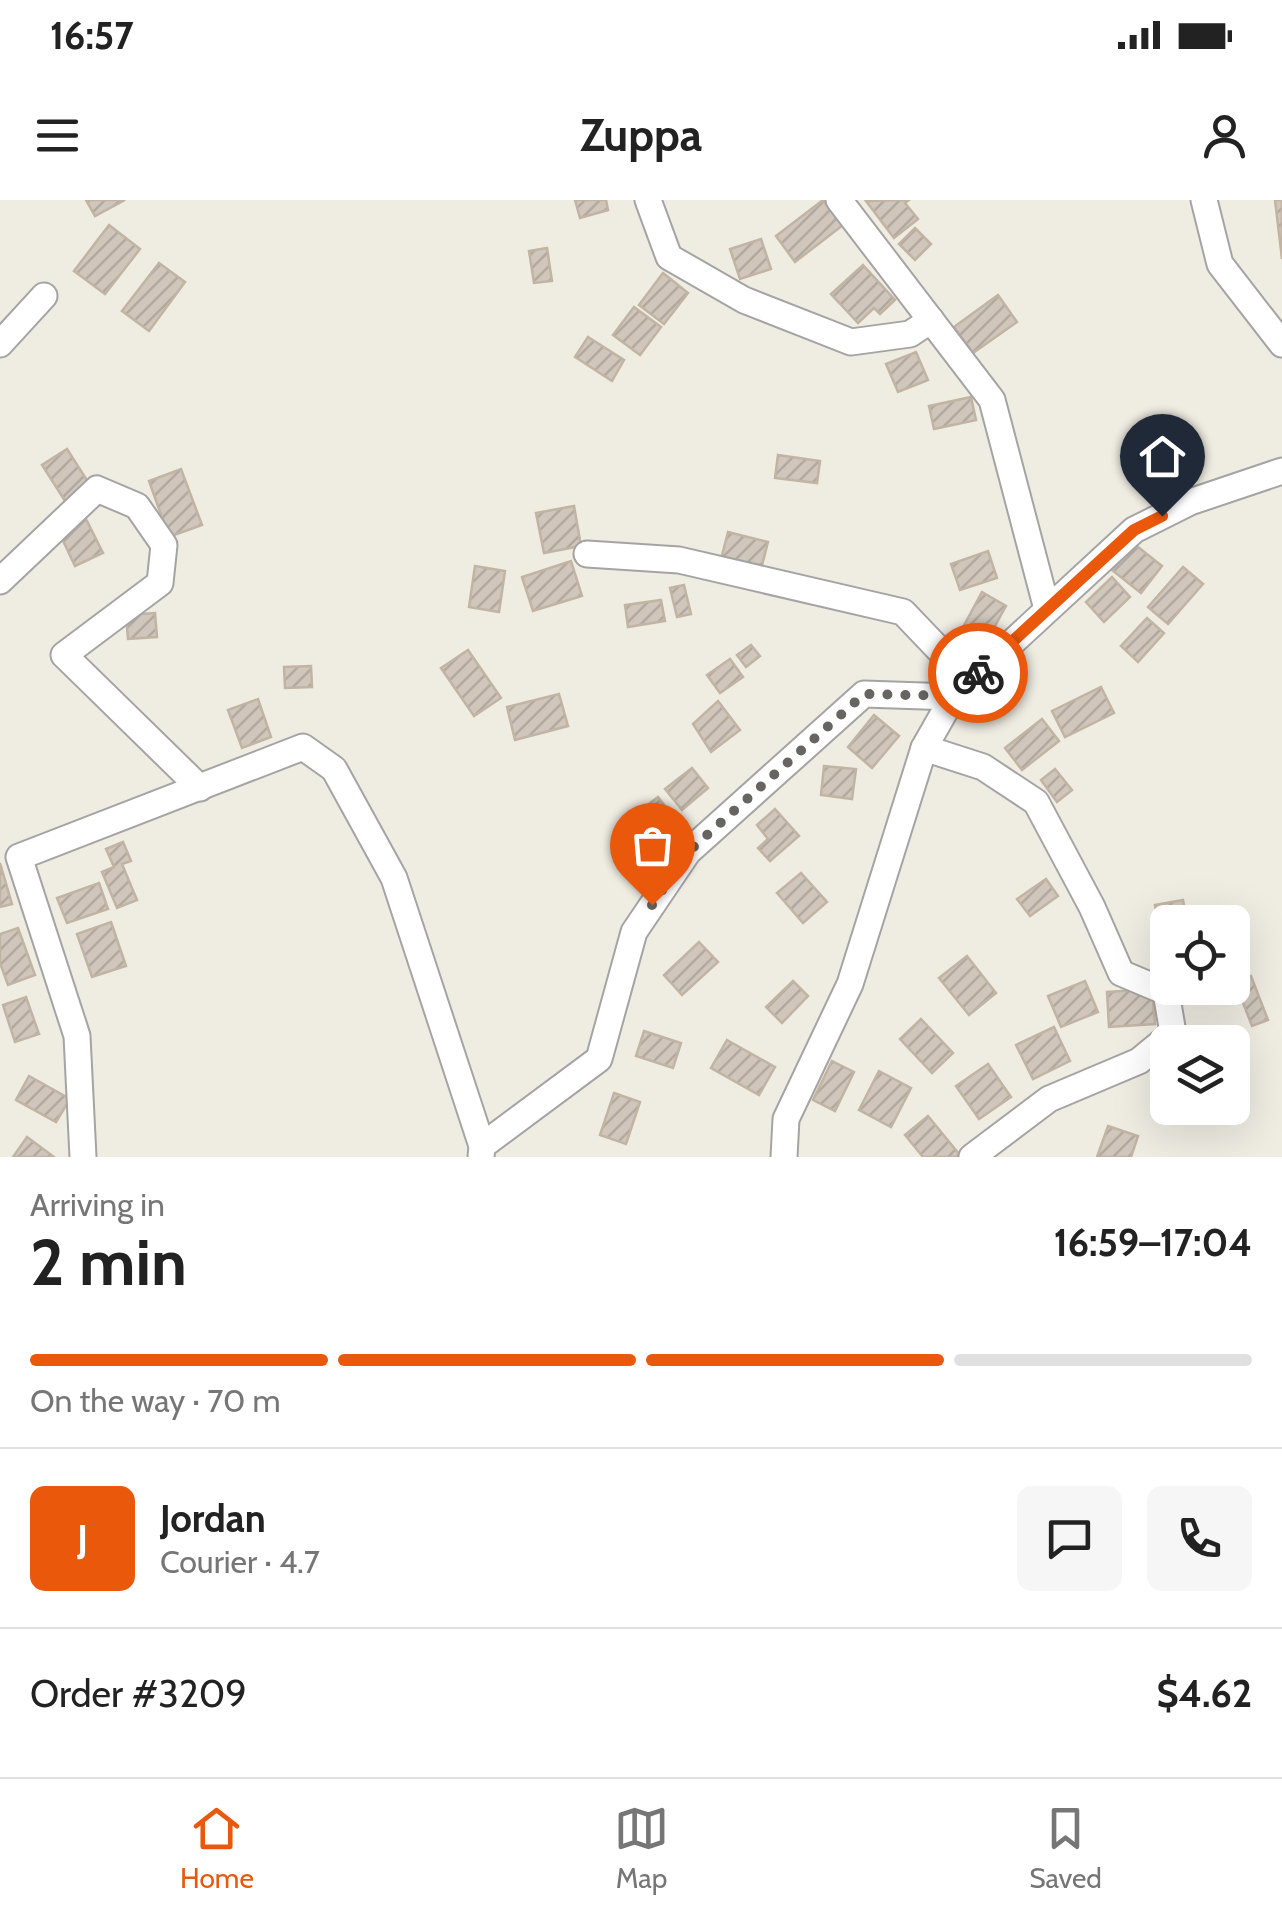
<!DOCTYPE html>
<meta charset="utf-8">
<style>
:root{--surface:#fff;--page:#f6f6f6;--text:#222;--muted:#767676;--line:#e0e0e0;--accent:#ea580c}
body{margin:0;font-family:Cabin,sans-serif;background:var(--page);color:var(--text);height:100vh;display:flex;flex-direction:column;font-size:38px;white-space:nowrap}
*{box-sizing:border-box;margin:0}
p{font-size:32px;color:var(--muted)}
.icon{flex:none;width:55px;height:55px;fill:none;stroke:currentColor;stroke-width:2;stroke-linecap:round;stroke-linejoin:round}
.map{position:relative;height:957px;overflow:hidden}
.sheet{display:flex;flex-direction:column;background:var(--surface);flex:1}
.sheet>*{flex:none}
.tools{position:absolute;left:1150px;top:705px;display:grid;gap:20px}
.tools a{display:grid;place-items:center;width:100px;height:100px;border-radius:15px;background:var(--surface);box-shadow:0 10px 40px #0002;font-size:50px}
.pin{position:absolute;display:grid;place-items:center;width:85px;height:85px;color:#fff;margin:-102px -42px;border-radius:50% 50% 50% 0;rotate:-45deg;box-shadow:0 0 10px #0007}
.pin .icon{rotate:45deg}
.courier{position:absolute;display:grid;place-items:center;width:100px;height:100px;margin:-50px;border:8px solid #ea580c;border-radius:50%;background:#fff;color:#222;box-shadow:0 2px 12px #0007}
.headline em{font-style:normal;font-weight:800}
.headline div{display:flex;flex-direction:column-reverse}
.headline{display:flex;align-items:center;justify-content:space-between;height:170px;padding:0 30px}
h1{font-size:65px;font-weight:800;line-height:75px}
.bar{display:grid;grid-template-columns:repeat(4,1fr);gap:15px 10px;align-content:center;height:120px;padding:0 30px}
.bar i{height:12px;border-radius:8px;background:var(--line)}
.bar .selected{background:var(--accent)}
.bar p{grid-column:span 4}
.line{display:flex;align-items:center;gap:25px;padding:0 30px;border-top:2px solid var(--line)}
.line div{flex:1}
.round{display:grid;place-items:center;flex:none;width:105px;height:105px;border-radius:15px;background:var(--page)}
.status{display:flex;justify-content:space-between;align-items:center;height:70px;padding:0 50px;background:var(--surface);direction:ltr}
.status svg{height:28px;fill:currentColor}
header{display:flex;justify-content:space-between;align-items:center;height:130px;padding:0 30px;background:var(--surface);font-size:45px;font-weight:800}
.tab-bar{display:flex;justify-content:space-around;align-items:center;height:140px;border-top:2px solid var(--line);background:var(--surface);font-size:28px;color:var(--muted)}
.tab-bar a{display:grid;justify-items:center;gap:5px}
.tab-bar .selected{color:var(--accent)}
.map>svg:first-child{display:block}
.building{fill:url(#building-hatch);stroke:#c2b4a3;stroke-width:2.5}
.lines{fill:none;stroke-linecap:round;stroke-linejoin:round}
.minor-casing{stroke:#a4a4a4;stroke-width:29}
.minor{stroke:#fff;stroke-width:25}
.done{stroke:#666562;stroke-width:10;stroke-dasharray:0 18}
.route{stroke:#ea580c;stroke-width:12}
</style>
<div class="status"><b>16:57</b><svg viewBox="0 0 49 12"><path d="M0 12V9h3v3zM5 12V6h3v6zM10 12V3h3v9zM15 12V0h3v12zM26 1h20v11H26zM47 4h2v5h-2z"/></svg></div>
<header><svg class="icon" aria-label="menu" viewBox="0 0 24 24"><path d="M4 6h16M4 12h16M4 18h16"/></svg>Zuppa<svg class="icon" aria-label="person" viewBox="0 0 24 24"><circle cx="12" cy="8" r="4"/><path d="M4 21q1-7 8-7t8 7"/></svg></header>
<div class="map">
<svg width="1282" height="957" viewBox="0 0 1282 957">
<defs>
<pattern id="building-hatch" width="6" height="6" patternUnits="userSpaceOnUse" patternTransform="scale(2.5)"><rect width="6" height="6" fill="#d0c6bb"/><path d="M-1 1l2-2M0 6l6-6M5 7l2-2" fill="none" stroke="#b2aaa0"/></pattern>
</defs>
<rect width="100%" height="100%" fill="#efece2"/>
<g class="building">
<path d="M 86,0 L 125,0 L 95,16 Z"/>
<path d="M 575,0 L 606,0 L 608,10 L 580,18 Z"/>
<path d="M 823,0 L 843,25 L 795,62 L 776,36 Z"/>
<path d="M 909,0 L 905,3 L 918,19 L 894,38 L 866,1 Z"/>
<path d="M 1275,0 L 1282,0 L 1282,59 Z"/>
<path d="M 109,25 L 140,49 L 105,94 L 74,71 Z"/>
<path d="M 915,28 L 931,44 L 915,60 L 899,44 Z"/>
<path d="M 761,39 L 771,69 L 740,79 L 730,49 Z"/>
<path d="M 547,48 L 552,81 L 534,83 L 529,51 Z"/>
<path d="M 159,63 L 185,82 L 149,131 L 122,111 Z"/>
<path d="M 863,65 L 895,100 L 880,114 L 874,108 L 858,123 L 831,94 Z"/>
<path d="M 663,73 L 688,93 L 664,124 L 639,105 Z"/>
<path d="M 998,95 L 1017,122 L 973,153 L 954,127 Z"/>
<path d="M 634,107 L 661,127 L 640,155 L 613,135 Z"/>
<path d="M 588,137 L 624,160 L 612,181 L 575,157 Z"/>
<path d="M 916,152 L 928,180 L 898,192 L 886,164 Z"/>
<path d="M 971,197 L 976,220 L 934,229 L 929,206 Z"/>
<path d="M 1150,241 L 1169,277 L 1140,292 L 1121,256 Z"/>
<path d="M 67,249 L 90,285 L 65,301 L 42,265 Z"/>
<path d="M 778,255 L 820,261 L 817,283 L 775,278 Z"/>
<path d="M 181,269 L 202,325 L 169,337 L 149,281 Z"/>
<path d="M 574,306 L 581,346 L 544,353 L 536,313 Z"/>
<path d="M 86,319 L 103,353 L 75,366 L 59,332 Z"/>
<path d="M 728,332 L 768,342 L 760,373 L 720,363 Z"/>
<path d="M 1133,343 L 1162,366 L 1141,393 L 1112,370 Z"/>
<path d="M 988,351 L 997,378 L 960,390 L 951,364 Z"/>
<path d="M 571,361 L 582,396 L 533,411 L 522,377 Z"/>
<path d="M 475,366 L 505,371 L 499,412 L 469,407 Z"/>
<path d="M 1183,367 L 1203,384 L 1168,424 L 1148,407 Z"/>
<path d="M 1112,377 L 1130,397 L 1104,422 L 1086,402 Z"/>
<path d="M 684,385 L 691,414 L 677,417 L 670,388 Z"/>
<path d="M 982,392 L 1006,406 L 985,444 L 961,431 Z"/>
<path d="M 661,400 L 665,421 L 628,427 L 625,405 Z"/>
<path d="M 155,413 L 157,437 L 128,439 L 126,415 Z"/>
<path d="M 1147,418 L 1164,433 L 1138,462 L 1121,446 Z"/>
<path d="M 751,445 L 760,456 L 746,467 L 737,455 Z"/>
<path d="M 468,450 L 501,498 L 474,516 L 441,468 Z"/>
<path d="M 730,459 L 743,477 L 720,493 L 707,475 Z"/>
<path d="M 311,466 L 312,487 L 285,488 L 284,467 Z"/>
<path d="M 1101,487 L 1114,513 L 1065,537 L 1052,511 Z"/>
<path d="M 559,494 L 568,526 L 515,540 L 507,507 Z"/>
<path d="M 258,499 L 271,537 L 242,548 L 228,510 Z"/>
<path d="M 718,501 L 740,530 L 711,552 L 693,524 Z"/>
<path d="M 874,515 L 899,536 L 872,568 L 848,547 Z"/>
<path d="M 1042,519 L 1059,541 L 1022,570 L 1005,548 Z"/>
<path d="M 824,566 L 856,569 L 852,599 L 821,595 Z"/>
<path d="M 692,568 L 708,588 L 682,610 L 665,589 Z"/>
<path d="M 1055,569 L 1072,590 L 1057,602 L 1041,580 Z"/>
<path d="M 658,597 L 674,618 L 648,638 L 632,617 Z"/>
<path d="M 775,609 L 799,636 L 770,661 L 758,648 L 768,639 L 757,625 Z"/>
<path d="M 123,642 L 131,661 L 122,664 L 137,700 L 117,708 L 102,672 L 114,667 L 106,649 Z"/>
<path d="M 0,663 L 12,704 L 0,707 Z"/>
<path d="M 801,673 L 827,702 L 803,723 L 777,693 Z"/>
<path d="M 1046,679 L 1058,696 L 1030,716 L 1017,699 Z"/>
<path d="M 99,683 L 108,709 L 67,723 L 57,698 Z"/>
<path d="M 1183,700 L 1187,722 L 1168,722 L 1168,742 L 1161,743 L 1155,705 Z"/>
<path d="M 111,722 L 126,766 L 92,777 L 77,734 Z"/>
<path d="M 18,728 L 35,775 L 8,785 L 0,763 L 0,734 Z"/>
<path d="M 699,742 L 718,762 L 682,795 L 664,775 Z"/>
<path d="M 967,756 L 996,793 L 969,815 L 939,778 Z"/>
<path d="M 1251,776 L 1268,820 L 1252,826 L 1235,782 Z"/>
<path d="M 793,781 L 808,796 L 782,823 L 766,807 Z"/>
<path d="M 1085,781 L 1098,812 L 1061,827 L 1048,796 Z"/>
<path d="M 1152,789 L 1155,824 L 1109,827 L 1107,792 Z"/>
<path d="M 26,797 L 39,834 L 15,842 L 3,805 Z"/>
<path d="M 921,819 L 953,853 L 932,873 L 900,839 Z"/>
<path d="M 1054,827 L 1070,861 L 1033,879 L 1016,845 Z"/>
<path d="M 644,831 L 681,843 L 673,868 L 636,856 Z"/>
<path d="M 727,840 L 775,867 L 759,895 L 711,868 Z"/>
<path d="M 832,861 L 854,872 L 835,911 L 813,900 Z"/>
<path d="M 988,864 L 1011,897 L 979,919 L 956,886 Z"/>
<path d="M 879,871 L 911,888 L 891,927 L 859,910 Z"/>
<path d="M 29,876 L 70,899 L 56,922 L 16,900 Z"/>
<path d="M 614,893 L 640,902 L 626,944 L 600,935 Z"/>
<path d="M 928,916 L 959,954 L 956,957 L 923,957 L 905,935 Z"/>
<path d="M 1108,926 L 1138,936 L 1131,957 L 1097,957 Z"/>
<path d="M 27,937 L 54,957 L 13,957 Z"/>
</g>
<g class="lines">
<g class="minor-casing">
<g id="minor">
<path d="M 648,0 L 669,57 L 744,100 L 851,142 L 910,134 L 931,120"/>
<path d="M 839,0 L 992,200 L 1047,409"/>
<path d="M 1204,0 L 1220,64 L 1282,144"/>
<path d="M 0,144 L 44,96"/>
<path d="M 587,354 L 679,360 L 903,412 L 969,481"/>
<path d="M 0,381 L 97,289 L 137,306 L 164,345 L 160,383 L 64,455 L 200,588"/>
<path d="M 482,946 L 599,859 L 634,732 L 688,652 L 864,494 L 953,497"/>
<path d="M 83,957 L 77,836 L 19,657 L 303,547 L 334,569 L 394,678 L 482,946 L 481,957"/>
<path d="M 784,957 L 786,919 L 850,784 L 924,548"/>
<path d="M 972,957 L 1049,899 L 1139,861 L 1173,833 L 1166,792 L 1121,773 L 1092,707 L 1036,602 L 983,567 L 924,548 L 953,497 L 1134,330 L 1190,302 L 1282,271"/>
</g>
</g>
<use href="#minor" class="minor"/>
</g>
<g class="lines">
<path class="done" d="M 652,705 L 688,652 L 864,494 L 953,496 L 978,473"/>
<path class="route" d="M 978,473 L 1134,330 L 1162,316"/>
</g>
</svg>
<div class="tools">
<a><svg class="icon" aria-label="locate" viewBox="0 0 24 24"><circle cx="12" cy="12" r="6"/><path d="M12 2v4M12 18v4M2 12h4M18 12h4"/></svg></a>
<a><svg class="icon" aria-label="layers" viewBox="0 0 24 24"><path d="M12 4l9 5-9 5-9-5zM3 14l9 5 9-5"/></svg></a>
</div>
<div class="pin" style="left:652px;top:705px;background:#ea580c"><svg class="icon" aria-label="bag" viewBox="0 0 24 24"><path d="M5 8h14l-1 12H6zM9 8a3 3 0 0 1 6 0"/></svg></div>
<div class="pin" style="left:1162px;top:316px;background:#1f2937"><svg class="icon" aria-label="home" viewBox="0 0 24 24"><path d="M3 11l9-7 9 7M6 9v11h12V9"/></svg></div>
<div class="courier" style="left:978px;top:473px"><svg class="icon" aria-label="bike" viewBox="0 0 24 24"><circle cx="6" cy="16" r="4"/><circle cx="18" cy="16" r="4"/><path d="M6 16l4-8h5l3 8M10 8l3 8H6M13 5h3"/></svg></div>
</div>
<section class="sheet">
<div class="headline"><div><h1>2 min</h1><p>Arriving in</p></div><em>16:59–17:04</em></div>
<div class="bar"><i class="selected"></i><i class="selected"></i><i class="selected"></i><i></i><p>On the way · 70 m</p></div>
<div class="line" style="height:180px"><b class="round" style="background:var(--accent);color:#fff">J</b><div><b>Jordan</b><p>Courier · 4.7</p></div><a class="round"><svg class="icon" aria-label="chat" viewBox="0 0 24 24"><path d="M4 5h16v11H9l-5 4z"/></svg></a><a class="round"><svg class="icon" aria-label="phone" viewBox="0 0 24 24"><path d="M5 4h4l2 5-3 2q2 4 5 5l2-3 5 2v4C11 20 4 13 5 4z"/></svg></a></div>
<div class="line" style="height:130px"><div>Order #3209</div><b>$4.62</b></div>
</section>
<nav class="tab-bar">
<a class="selected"><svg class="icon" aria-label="home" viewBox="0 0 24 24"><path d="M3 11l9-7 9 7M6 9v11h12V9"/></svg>Home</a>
<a><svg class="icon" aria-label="map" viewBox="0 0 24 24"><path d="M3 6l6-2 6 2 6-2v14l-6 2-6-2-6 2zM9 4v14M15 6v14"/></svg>Map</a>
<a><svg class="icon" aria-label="saved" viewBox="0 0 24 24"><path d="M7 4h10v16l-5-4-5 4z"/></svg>Saved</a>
</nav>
